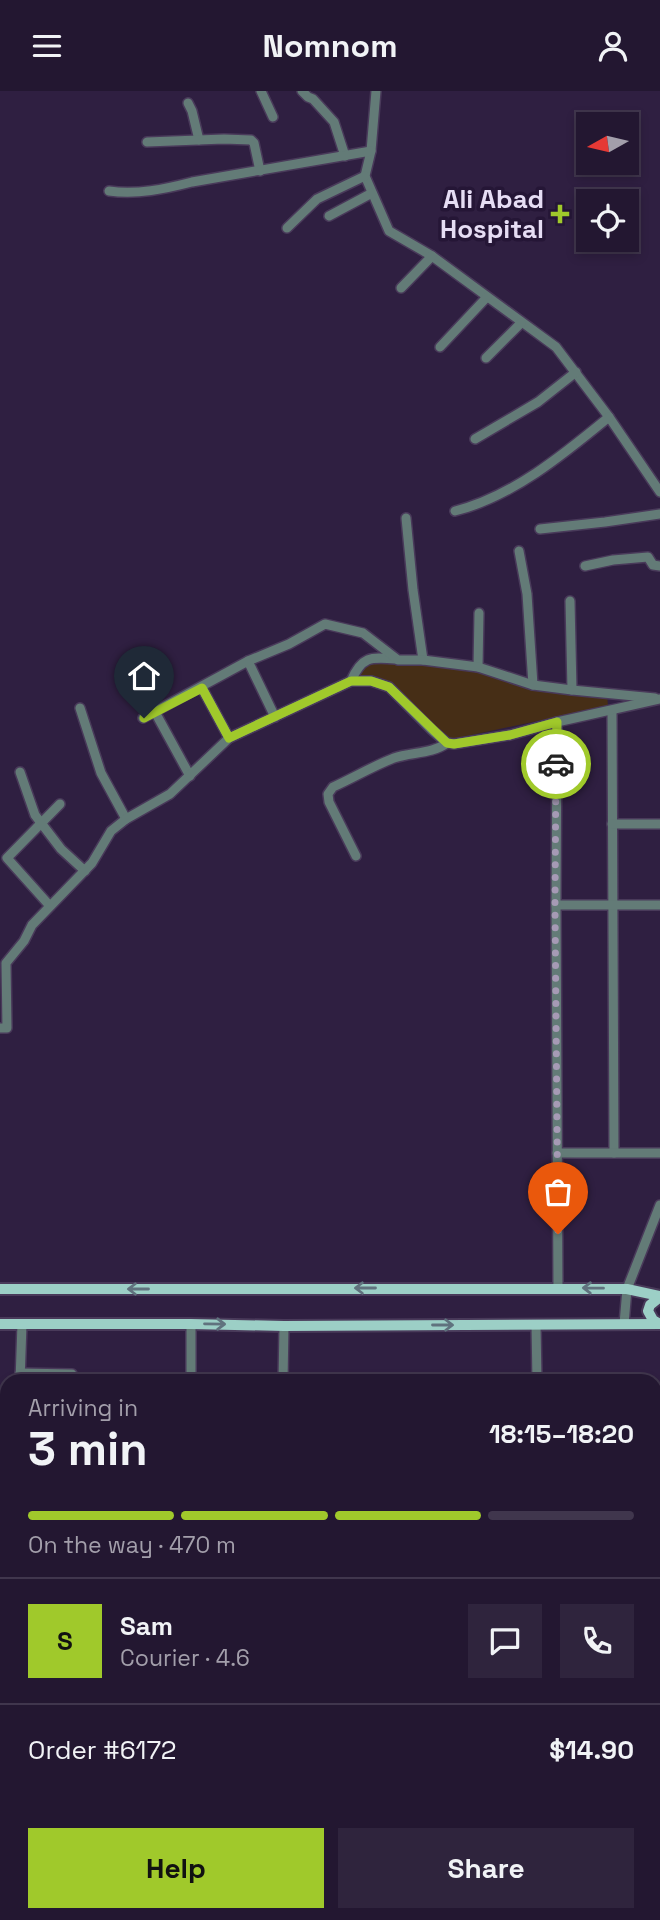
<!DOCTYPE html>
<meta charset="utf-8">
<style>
:root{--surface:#231731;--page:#2f243d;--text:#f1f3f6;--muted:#a39fab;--line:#40364d;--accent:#a0c92b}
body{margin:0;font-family:"Space Grotesk",sans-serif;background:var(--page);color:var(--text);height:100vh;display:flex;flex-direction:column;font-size:26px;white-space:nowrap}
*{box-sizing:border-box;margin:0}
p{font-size:23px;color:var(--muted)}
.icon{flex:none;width:38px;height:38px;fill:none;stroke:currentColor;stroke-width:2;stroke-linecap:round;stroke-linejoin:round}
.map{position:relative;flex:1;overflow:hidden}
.sheet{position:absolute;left:0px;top:1283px;width:662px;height:548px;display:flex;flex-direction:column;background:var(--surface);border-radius:21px 21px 0 0;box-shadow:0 4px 10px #0003,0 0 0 2px var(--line)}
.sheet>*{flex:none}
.needle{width:46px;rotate:262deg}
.controls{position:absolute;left:576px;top:21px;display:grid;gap:14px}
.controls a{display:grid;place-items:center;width:63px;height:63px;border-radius:0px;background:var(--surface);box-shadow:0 4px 10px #0003,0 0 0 2px var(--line);font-size:35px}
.pin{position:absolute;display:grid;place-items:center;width:60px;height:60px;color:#fff;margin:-72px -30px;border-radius:50% 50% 50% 0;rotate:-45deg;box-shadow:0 0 7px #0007}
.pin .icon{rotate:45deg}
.courier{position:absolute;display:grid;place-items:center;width:70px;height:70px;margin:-35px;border:5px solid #a0c92b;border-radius:50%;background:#fff;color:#222;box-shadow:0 2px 9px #0007}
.headline em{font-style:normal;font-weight:700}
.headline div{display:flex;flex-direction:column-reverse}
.headline{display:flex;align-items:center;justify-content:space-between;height:119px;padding:0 28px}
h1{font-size:46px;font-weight:700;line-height:52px}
.bar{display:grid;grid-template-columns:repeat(4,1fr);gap:10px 7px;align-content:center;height:84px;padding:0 28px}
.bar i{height:9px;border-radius:5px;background:var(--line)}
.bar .selected{background:var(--accent)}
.bar p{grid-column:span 4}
.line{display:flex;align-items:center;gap:18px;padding:0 28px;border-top:2px solid var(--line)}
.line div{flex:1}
.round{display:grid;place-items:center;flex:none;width:74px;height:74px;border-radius:0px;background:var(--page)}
.button{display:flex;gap:14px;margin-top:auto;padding:14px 28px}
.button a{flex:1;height:80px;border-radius:0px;background:var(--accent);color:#111;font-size:28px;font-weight:700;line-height:80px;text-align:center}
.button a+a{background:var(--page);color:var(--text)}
header{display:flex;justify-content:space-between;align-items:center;height:91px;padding:0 28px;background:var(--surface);font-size:32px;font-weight:700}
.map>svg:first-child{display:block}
.green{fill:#462e16}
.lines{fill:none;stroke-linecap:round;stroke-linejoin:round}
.minor-casing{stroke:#493a5a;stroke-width:12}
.major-casing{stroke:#493a5a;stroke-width:14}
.minor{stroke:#637b77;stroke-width:9}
.major{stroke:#9ccfc6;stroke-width:10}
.oneway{stroke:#60727e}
.done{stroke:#a69ab5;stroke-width:7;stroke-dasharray:0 12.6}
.route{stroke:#a0c92b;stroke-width:9}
.poi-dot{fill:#a0c92b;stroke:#251636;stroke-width:2.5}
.labels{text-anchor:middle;stroke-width:7;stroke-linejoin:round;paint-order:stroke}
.poi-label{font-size:26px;font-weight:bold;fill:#e6ddf4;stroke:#251636;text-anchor:end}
</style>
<header><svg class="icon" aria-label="menu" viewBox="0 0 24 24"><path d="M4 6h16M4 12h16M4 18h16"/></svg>Nomnom<svg class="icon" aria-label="person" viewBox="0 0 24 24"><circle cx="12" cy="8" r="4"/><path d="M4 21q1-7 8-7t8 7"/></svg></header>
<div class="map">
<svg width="660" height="1829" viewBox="0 0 660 1829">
<rect width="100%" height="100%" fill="#2f1f41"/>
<path class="green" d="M 368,570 L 473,575 L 513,592 L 583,599 L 607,603 L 608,615 L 448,649 L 389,591 L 375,585 L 356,586 Z"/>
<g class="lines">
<g class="minor-casing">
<g id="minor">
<path d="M 261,0 L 273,26"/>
<path d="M 302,0 L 308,6 L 313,8 L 334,31 L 345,65"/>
<path d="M 376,0 L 371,60 L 365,85 L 389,140 L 432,165 L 556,256 L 609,326 L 660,401"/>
<path d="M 188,12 L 192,20 L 199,49"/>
<path d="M 147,51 L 224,48 L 251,49 L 254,52 L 260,80"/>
<path d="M 109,100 C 137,104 165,98 192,91 L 371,60"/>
<path d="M 329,125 L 372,102"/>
<path d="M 287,137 L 317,108 L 365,85"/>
<path d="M 401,197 L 432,165"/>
<path d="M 440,256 L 487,206"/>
<path d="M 486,267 L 521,232"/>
<path d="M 475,348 L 538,311 L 576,281"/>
<path d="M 455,420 C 512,406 564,363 609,326"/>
<path d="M 406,427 L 413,499 L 423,569"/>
<path d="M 540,438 L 605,431 L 660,423"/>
<path d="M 519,460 L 527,503 L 533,594"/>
<path d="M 585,475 L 613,469 L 648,466 L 653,474 L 660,475"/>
<path d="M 570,510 L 572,599"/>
<path d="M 248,570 L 275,626"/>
<path d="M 478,576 L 479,522"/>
<path d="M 351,590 C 362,565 370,566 396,568"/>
<path d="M 202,597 L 229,647"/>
<path d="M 80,617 L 101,682 L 126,728"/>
<path d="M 612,620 L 614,1062"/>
<path d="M 155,621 L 190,685"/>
<path d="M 143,627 L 248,570 L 289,553 L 325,533 L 363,542 L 398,569 L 423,569 L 478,576 L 533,594 L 572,599 L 655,607"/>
<path d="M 557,631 L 556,814 L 558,1197"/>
<path d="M 20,681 L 35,724 L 61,758 L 85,780"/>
<path d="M 612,733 L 660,733"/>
<path d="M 356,765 L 329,711 L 328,703 L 333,696 C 353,687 373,675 394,667 C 411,661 432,663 447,652"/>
<path d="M 556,814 L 660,814"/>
<path d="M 50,815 L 7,767 L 60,713"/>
<path d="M 0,937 L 7,937 L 6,872 L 24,850 L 32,834 L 92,772 L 111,740 L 126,728 L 170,703 L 229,647 L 351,590 L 371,590 L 389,596 L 432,639 L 447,652 L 454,653 L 510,644 L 557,631 L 660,608"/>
<path d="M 557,1062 L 660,1062"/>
<path d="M 624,1233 L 627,1198 L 660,1114"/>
<path d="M 536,1234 L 537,1290"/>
<path d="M 20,1282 L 72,1283"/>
<path d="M 20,1290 L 22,1233"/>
<path d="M 191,1290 L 191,1233"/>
<path d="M 283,1290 L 284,1235"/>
<path d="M 0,1336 L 7,1336"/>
<path d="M 654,1337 L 660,1337"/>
<path d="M 654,1615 L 660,1615"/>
<path d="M 0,1622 L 7,1621"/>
<path d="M 19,1824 L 19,1829"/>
<path d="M 126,1824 L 127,1829"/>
<path d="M 325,1824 L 325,1829"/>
<path d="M 618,1824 L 618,1829"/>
<path d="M 117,1829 L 117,1824"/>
<path d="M 526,1829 L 526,1824"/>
<path d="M 537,1829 L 537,1824"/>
</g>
</g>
<g class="major-casing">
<g id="major">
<path d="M 0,1198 L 627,1198 L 660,1205"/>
<path d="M 660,1206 L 650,1214 L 648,1220 L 653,1229 L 660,1233"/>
<path d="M 0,1233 L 191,1233 L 284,1235 L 660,1233"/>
</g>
</g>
<use href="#minor" class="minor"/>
<use href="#major" class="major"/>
</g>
<defs><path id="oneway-shaft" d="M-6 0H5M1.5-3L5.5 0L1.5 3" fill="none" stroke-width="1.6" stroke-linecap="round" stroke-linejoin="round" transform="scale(1.75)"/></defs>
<g class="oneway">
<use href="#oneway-shaft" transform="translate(365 1197) rotate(180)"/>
<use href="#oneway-shaft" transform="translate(593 1197) rotate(-179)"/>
<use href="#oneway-shaft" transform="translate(138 1198) rotate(180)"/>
<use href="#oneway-shaft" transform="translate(215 1233) rotate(1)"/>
<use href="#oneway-shaft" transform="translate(443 1234)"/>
</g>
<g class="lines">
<path class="done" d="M 556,673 L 555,814 L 558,1143"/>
<path class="route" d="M 144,627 L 202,597 L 229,647 L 351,590 L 371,590 L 389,596 L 447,652 L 454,653 L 510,644 L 557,631 L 556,673"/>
</g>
<path class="poi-dot" d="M556.5 112.5h7v7h7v7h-7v7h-7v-7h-7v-7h7z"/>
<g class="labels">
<g class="poi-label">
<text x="544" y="117">Ali Abad<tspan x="544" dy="30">Hospital</tspan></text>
</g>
</g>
</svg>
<div class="controls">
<a><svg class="needle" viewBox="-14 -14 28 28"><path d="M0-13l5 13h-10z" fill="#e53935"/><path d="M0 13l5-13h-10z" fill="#a39fab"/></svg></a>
<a><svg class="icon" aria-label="locate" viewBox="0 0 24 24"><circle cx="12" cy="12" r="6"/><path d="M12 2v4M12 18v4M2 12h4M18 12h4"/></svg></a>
</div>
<div class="pin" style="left:558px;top:1143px;background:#ea580c"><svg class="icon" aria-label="bag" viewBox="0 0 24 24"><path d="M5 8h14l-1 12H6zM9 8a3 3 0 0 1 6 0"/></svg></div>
<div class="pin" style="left:144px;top:627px;background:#1f2937"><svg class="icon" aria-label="home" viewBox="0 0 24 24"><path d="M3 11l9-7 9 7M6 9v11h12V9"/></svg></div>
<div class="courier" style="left:556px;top:673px"><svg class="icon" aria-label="car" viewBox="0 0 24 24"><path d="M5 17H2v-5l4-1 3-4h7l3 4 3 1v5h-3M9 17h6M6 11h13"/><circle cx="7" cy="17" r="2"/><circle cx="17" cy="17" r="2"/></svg></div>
<section class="sheet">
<div class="headline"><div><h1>3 min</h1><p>Arriving in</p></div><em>18:15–18:20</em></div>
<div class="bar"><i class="selected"></i><i class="selected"></i><i class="selected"></i><i></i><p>On the way · 470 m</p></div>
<div class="line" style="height:126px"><b class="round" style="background:var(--accent);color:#111">S</b><div><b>Sam</b><p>Courier · 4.6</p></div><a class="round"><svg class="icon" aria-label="chat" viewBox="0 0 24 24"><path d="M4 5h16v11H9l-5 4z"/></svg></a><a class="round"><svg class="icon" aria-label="phone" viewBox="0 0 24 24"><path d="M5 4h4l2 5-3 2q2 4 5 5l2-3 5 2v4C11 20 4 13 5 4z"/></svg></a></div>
<div class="line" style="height:91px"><div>Order #6172</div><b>$14.90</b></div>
<div class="button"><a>Help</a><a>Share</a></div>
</section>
</div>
